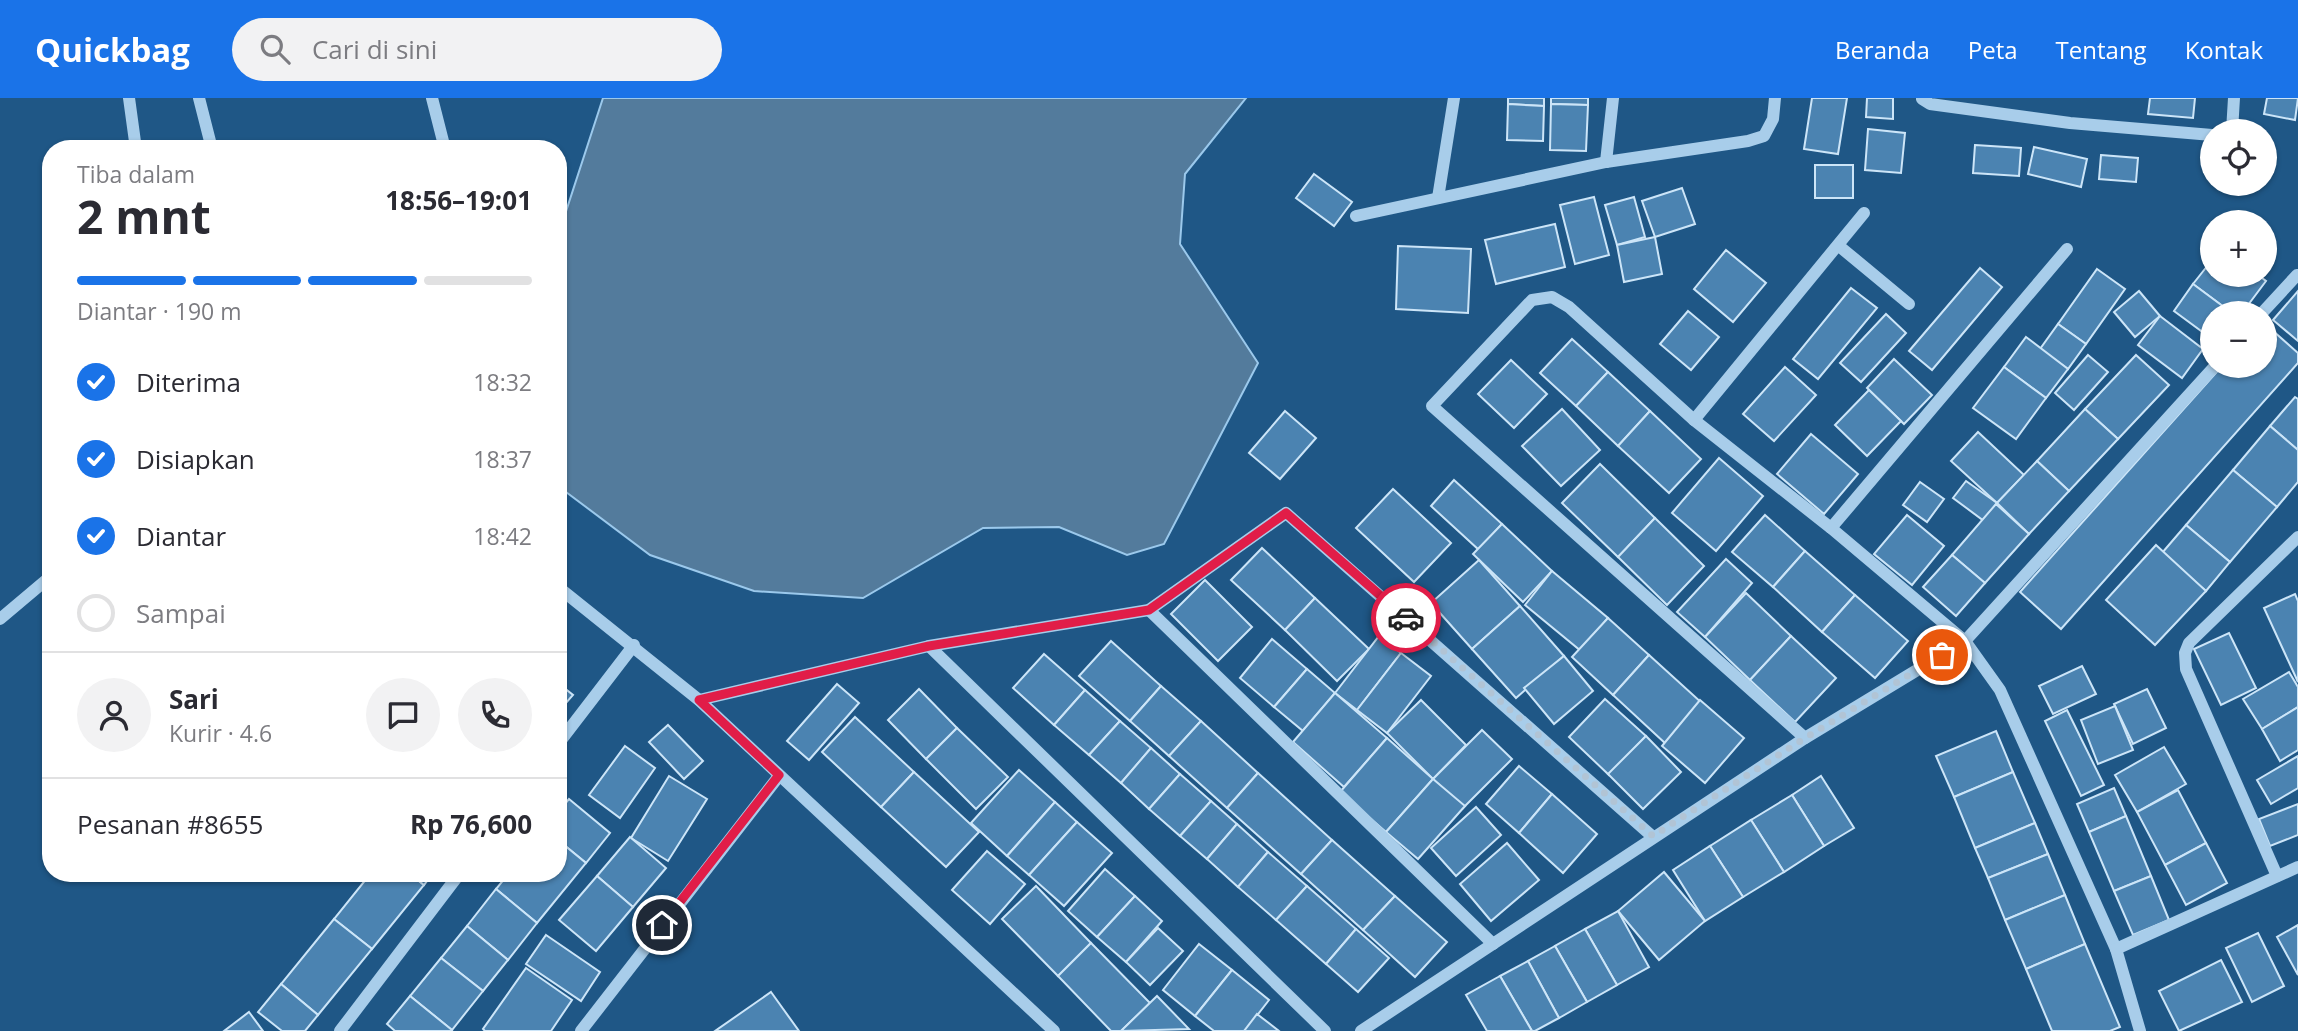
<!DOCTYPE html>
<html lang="id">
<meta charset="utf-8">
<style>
:root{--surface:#fff;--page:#f2f2f3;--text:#2b2b33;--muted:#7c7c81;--line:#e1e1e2;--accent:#1a73e8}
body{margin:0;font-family:"Open Sans",sans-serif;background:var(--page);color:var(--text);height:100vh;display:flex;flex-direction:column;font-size:26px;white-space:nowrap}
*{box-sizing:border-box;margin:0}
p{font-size:23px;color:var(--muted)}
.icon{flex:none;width:38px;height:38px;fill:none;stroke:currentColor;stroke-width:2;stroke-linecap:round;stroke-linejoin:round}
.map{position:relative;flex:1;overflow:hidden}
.drawer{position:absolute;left:42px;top:42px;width:525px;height:742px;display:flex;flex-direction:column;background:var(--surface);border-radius:28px;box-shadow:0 2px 5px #0004}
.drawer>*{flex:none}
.tools{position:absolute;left:2200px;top:21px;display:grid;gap:14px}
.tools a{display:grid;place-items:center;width:77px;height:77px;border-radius:50%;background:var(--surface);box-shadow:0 2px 5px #0004;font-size:35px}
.pin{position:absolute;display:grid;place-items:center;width:60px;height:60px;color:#fff;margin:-30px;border:4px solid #fff;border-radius:50%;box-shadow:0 2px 7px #0007}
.courier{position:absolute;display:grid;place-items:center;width:70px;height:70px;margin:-35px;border:5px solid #e11d48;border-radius:50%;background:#fff;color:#222;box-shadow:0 2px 9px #0007}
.summary em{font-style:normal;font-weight:700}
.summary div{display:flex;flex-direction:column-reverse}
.summary{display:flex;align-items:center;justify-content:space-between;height:119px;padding:0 35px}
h1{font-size:46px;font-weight:700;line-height:52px}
.bar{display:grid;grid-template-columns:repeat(4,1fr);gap:10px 7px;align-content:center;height:84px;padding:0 35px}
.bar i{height:9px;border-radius:5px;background:var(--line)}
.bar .current{background:var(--accent)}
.bar p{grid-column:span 4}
.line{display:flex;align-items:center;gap:18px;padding:0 35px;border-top:2px solid var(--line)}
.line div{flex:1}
.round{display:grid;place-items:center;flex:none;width:74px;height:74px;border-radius:37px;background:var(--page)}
ol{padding:0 35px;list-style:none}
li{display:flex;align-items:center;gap:21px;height:77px}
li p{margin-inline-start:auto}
li .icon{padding:7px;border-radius:50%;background:var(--accent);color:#fff;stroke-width:4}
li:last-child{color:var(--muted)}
li i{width:38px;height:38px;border:4px solid var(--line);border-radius:50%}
header{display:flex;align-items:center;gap:42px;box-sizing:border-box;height:98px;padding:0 35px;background:var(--accent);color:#fff}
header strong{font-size:33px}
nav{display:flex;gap:38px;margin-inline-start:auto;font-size:24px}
.search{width:490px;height:63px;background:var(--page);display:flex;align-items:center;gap:18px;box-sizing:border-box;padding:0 24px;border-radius:38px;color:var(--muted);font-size:26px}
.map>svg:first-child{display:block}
.water{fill:#537b9c;stroke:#9bc9ec;stroke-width:2}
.building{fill:#4b83b1;stroke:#cce5f8;stroke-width:2}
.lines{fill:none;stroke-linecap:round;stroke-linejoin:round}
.minor{stroke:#a8cdea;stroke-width:12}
.done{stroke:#b1c4d5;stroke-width:7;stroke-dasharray:0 12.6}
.route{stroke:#e11d48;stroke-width:9}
</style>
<header>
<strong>Quickbag</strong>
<div class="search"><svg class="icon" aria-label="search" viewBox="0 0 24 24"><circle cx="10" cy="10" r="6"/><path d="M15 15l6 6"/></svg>Cari di sini</div>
<nav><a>Beranda</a><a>Peta</a><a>Tentang</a><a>Kontak</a></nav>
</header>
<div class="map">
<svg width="2298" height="933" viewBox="0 0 2298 933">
<rect width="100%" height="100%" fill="#1f5786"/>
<path class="water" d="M 603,0 L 1246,0 L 1185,76 L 1180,146 L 1258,265 L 1164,446 L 1127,457 L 1059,429 L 983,430 L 863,500 L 754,493 L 650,457 L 558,388 L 558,138 Z"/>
<g class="building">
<path d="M 1508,0 L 1544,0 L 1544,8 L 1508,6 Z"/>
<path d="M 1551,0 L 1588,0 L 1588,7 L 1551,6 Z"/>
<path d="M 1812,0 L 1847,0 L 1838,56 L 1804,51 Z"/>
<path d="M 1867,0 L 1893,0 L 1893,21 L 1866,19 Z"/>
<path d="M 2150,0 L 2195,0 L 2193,20 L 2148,16 Z"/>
<path d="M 2267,0 L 2298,0 L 2295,22 L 2264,16 Z"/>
<path d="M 1508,6 L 1544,8 L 1543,43 L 1507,42 Z"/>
<path d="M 1551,6 L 1588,7 L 1586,53 L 1550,52 Z"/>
<path d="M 1868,31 L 1905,35 L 1901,75 L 1865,72 Z"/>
<path d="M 1975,47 L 2021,50 L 2019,78 L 1973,75 Z"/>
<path d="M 2034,49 L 2087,61 L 2081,89 L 2028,76 Z"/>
<path d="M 2101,57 L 2138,60 L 2136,84 L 2099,81 Z"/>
<rect x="1815" y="67" width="38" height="33"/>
<path d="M 1314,76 L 1352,104 L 1334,128 L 1296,100 Z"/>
<path d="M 1682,90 L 1695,126 L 1655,139 L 1642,103 Z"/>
<path d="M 1594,99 L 1609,157 L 1575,166 L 1560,107 Z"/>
<path d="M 1634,99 L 1645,139 L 1617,147 L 1605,107 Z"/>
<path d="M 1555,126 L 1565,169 L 1496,186 L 1485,142 Z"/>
<path d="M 1655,139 L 1662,176 L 1624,184 L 1617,147 Z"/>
<path d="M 1398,148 L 1471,151 L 1468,215 L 1396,211 Z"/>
<path d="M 1726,152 L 1766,185 L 1733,224 L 1694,191 Z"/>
<path d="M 2212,162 L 2212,177 L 2258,177 L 2266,183 L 2242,215 L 2232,215 L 2193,186 Z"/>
<path d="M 1980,170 L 2002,189 L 1932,272 L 1909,253 Z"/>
<path d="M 2097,171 L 2125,191 L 2086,246 L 2058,226 Z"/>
<path d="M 2193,186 L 2232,215 L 2212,215 L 2212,241 L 2174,213 Z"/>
<path d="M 1851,190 L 1877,210 L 1818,281 L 1793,261 Z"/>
<path d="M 2139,193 L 2160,218 L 2135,239 L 2114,214 Z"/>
<path d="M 2298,193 L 2298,243 L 2273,222 Z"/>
<path d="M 1688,213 L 1719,239 L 1691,272 L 1660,246 Z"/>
<path d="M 1886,216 L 1906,235 L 1861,284 L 1840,265 Z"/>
<path d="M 2160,218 L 2203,251 L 2182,280 L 2138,247 Z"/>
<path d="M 2264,225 L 2298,255 L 2298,265 L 2061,531 L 2020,494 L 2222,268 L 2264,268 Z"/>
<path d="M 2058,226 L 2086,246 L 2068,271 L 2040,251 Z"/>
<path d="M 2026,239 L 2068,271 L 2046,300 L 2004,269 Z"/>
<path d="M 1572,241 L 1608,274 L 1576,308 L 1540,275 Z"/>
<path d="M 2088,257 L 2108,274 L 2074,312 L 2055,295 Z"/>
<path d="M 2136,257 L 2169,287 L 2118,341 L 2085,311 Z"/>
<path d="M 1894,261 L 1932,297 L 1904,326 L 1867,290 Z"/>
<path d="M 1511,262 L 1547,296 L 1514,330 L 1478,296 Z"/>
<path d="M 1785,269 L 1816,297 L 1774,343 L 1743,316 Z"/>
<path d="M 2004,269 L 2046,300 L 2016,341 L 1973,310 Z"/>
<path d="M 1608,274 L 1650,313 L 1618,348 L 1576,308 Z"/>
<path d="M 1869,292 L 1901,323 L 1867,358 L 1835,327 Z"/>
<path d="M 2295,299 L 2298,301 L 2298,352 L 2270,328 Z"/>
<path d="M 1562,311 L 1600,352 L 1561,388 L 1522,348 Z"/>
<path d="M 2085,311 L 2118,341 L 2069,393 L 2037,363 Z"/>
<path d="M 1285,313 L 1316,340 L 1280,381 L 1249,355 Z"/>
<path d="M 1650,313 L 1701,361 L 1669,395 L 1618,348 Z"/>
<path d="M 2270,328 L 2298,352 L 2298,384 L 2277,409 L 2233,372 Z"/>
<path d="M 1978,334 L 2024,377 L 1997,405 L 1951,363 Z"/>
<path d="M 1811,336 L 1858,376 L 1824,416 L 1777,376 Z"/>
<path d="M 1719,360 L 1763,398 L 1716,453 L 1672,415 Z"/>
<path d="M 2037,363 L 2069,393 L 2029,436 L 1997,405 Z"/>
<path d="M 1600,366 L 1655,420 L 1618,459 L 1562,405 Z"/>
<path d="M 2233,372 L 2277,409 L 2230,464 L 2186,427 Z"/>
<path d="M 1454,382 L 1502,426 L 1479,452 L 1431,408 Z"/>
<path d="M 1966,383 L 1997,405 L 1984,423 L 1953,400 Z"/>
<path d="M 1920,384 L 1944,401 L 1927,424 L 1903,407 Z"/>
<path d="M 1393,391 L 1451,445 L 1414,484 L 1356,430 Z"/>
<path d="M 1996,406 L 2029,436 L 1985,485 L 1952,457 Z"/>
<path d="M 1765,417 L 1805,453 L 1773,489 L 1732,454 Z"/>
<path d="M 1907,417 L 1944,448 L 1912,487 L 1874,456 Z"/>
<path d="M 1655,420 L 1704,468 L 1667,507 L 1618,459 Z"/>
<path d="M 1502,426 L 1552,473 L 1523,504 L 1473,456 Z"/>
<path d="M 2186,427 L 2230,464 L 2206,493 L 2162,455 Z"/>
<path d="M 2156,447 L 2206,493 L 2155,547 L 2106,502 Z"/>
<path d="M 1262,450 L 1315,500 L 1285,532 L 1231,482 Z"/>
<path d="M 1805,453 L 1855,497 L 1822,534 L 1773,489 Z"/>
<path d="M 1952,457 L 1985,485 L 1956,518 L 1923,489 Z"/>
<path d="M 1726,461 L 1752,485 L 1705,539 L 1677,514 Z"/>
<path d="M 1479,462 L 1520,508 L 1472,551 L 1431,505 Z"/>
<path d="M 1552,473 L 1608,520 L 1581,553 L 1525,507 Z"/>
<path d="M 1205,482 L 1252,529 L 1218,563 L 1171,516 Z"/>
<path d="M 1746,495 L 1791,538 L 1750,582 L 1705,539 Z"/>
<path d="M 2295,496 L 2298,503 L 2298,584 L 2264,510 Z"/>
<path d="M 1855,497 L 1908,543 L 1875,580 L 1822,534 Z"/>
<path d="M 1315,500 L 1369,551 L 1337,583 L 1285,532 Z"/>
<path d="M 1520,508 L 1564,558 L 1516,600 L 1472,551 Z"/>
<path d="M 1608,520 L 1649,557 L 1613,597 L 1572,559 Z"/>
<path d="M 2229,535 L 2256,590 L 2221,607 L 2194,551 Z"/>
<path d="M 1379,538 L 1401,555 L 1357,612 L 1335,595 Z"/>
<path d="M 1791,538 L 1836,580 L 1795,624 L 1750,582 Z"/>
<path d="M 1272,541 L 1307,571 L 1274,609 L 1240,580 Z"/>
<path d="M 1111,543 L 1161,588 L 1130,623 L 1079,578 Z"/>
<path d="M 1401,555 L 1431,578 L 1387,635 L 1357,612 Z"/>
<path d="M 1044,556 L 1085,592 L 1054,627 L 1013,590 Z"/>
<path d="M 1649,557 L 1703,606 L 1666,646 L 1613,597 Z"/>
<path d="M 1564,558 L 1593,593 L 1554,626 L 1524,590 Z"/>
<path d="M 2082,568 L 2096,596 L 2053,616 L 2039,588 Z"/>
<path d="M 1307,571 L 1335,595 L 1303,633 L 1274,609 Z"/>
<path d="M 2289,574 L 2298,589 L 2298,609 L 2262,631 L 2243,601 Z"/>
<path d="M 558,585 L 573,597 L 558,614 Z"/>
<path d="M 837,586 L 859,605 L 809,662 L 787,643 Z"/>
<path d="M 1161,588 L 1201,623 L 1169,658 L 1130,623 Z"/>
<path d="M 919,591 L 957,630 L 926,661 L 888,622 Z"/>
<path d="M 2147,591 L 2166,630 L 2133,646 L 2114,606 Z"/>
<path d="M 1085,592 L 1120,623 L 1089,657 L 1054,627 Z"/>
<path d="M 1335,595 L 1387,640 L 1344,689 L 1293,644 Z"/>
<path d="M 1605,601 L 1646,638 L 1609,677 L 1569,639 Z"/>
<path d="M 1421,602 L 1466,647 L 1433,681 L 1387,635 Z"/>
<path d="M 1700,602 L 1744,640 L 1705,685 L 1662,648 Z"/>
<path d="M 2115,608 L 2133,652 L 2098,666 L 2081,622 Z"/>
<path d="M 2298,609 L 2298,652 L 2280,663 L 2262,631 Z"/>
<path d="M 2067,612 L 2104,687 L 2081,698 L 2045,623 Z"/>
<path d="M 855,619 L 914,674 L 881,709 L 822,654 Z"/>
<path d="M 1120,623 L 1151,650 L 1121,685 L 1089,657 Z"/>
<path d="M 1201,623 L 1258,675 L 1227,710 L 1169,658 Z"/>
<path d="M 668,627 L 703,663 L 684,681 L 649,644 Z"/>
<path d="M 957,630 L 1008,679 L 976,711 L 926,661 Z"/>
<path d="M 1482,632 L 1512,661 L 1463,710 L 1433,681 Z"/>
<path d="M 1996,633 L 2013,674 L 1954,699 L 1936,658 Z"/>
<path d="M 1646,638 L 1681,674 L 1643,711 L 1608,676 Z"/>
<path d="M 1387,640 L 1433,681 L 1386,734 L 1340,694 Z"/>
<path d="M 625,648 L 655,670 L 620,720 L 589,697 Z"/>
<path d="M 2164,649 L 2186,686 L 2137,714 L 2115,677 Z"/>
<path d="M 1151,650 L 1180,676 L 1149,711 L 1121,685 Z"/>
<path d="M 2298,658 L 2298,690 L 2271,706 L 2257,682 Z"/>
<path d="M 1519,668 L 1552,696 L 1519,735 L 1486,706 Z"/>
<path d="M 1019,672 L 1055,704 L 1007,758 L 971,725 Z"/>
<path d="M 914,674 L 979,734 L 946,769 L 881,709 Z"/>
<path d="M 2013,674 L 2035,725 L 1975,750 L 1954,699 Z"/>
<path d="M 1258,675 L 1332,742 L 1301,776 L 1227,710 Z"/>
<path d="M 1180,676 L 1211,703 L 1180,738 L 1149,711 Z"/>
<path d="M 669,678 L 707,701 L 668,763 L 631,740 Z"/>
<path d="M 1821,678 L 1854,730 L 1824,748 L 1792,697 Z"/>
<path d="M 1433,681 L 1465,708 L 1418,761 L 1386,734 Z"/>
<path d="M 2114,690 L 2126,718 L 2089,734 L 2077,706 Z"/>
<path d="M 2178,692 L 2206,745 L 2165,767 L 2137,714 Z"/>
<path d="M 1552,696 L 1597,736 L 1563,775 L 1519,735 Z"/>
<path d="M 1792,697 L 1824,748 L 1784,774 L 1751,722 Z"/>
<path d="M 569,701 L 610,735 L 586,765 L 558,742 L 558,714 Z"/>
<path d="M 1211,703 L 1237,726 L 1207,761 L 1180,738 Z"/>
<path d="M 1055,704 L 1077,724 L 1029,777 L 1007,758 Z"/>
<path d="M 2298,706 L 2298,737 L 2270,748 L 2259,721 Z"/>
<path d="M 1476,709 L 1501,737 L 1456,778 L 1431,750 Z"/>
<path d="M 2126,718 L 2151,778 L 2114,793 L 2089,734 Z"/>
<path d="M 1751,722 L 1784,774 L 1743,799 L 1710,748 Z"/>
<path d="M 1077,724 L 1112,755 L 1064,808 L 1029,777 Z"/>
<path d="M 2035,725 L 2048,756 L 1988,780 L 1975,750 Z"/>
<path d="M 1237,726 L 1268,754 L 1238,789 L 1207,761 Z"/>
<path d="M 630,739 L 666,770 L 633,809 L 597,778 Z"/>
<path d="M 558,742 L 586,765 L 537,825 L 496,791 L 509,775 L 558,775 Z"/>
<path d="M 1332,742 L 1395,798 L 1363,832 L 1301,776 Z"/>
<path d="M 1507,745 L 1539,782 L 1491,823 L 1460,786 Z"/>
<path d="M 2206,745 L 2227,785 L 2186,807 L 2165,767 Z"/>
<path d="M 1710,748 L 1743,799 L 1705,823 L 1673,772 Z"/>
<path d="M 987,753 L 1025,786 L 990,826 L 952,792 Z"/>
<path d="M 1268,754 L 1307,788 L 1276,822 L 1238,789 Z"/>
<path d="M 2048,756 L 2065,797 L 2005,822 L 1988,780 Z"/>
<path d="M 1105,771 L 1135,798 L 1097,839 L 1068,813 Z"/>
<path d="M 1664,774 L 1705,823 L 1659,862 L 1618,813 Z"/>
<path d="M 371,775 L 409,775 L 424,787 L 372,851 L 334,821 Z"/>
<path d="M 409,775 L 433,775 L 424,787 Z"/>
<path d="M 597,778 L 633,809 L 596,853 L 559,822 Z"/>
<path d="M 2151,778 L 2169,822 L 2133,837 L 2114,793 Z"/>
<path d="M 1036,788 L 1091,845 L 1058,878 L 1002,821 Z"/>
<path d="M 1307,788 L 1356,831 L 1326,866 L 1276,822 Z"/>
<path d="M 496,791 L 537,825 L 508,862 L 467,828 Z"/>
<path d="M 2065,797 L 2085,846 L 2026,871 L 2005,822 Z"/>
<path d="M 1135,798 L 1162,823 L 1126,864 L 1097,839 Z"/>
<path d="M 1395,798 L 1447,844 L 1415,879 L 1363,832 Z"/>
<path d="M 1618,813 L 1649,869 L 1617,887 L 1585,831 Z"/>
<path d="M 334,821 L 372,851 L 318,917 L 281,886 Z"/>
<path d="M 2298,827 L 2298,877 L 2277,839 Z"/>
<path d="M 467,828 L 508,862 L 483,893 L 441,860 Z"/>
<path d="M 1158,830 L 1183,853 L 1150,887 L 1126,864 Z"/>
<path d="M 1356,831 L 1389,860 L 1358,894 L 1326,866 Z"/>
<path d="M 1585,831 L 1617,887 L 1587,904 L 1555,848 Z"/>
<path d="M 2258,835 L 2284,888 L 2252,904 L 2226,850 Z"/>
<path d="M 546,837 L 600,874 L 581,903 L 526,866 Z"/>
<path d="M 1091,845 L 1150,905 L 1121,933 L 1111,933 L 1058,878 Z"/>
<path d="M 1199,846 L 1232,872 L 1195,918 L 1163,892 Z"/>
<path d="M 2085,846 L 2120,929 L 2110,933 L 2052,933 L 2026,871 Z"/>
<path d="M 1555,848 L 1587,904 L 1559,920 L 1528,863 Z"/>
<path d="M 441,860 L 483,893 L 452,932 L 410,898 Z"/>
<path d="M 2221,862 L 2242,904 L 2179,933 L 2159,893 Z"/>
<path d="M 1528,863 L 1559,920 L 1535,933 L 1532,933 L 1500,878 Z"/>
<path d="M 526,870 L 572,902 L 551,933 L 485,933 L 483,931 Z"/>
<path d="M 1232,872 L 1269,902 L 1245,933 L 1214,933 L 1195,918 Z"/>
<path d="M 1500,878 L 1532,933 L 1487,933 L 1466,897 Z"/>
<path d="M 281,886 L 318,917 L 305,933 L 282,933 L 258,914 Z"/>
<path d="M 771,894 L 799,933 L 715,933 Z"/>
<path d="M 410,898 L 452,932 L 451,933 L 395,933 L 387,926 Z"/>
<path d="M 1157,898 L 1189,931 L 1121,933 Z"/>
<path d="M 249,914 L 263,933 L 224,933 Z"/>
<path d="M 1257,916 L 1279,933 L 1244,933 Z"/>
</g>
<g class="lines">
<g class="minor">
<path d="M 129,0 L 136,51"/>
<path d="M 199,0 L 212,51"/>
<path d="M 432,0 L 445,51"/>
<path d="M 1922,1 L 1930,6 L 2070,25 L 2212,37"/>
<path d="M 2232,33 L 2234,0"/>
<path d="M 1606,64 L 1613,0"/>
<path d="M 1438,100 L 1454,0"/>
<path d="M 1356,118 L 1606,64 L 1748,43 L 1764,38 L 1773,21 L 1775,0"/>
<path d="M 1839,148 L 1909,206"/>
<path d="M 2262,215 L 2297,177"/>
<path d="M 1694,322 L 1864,115"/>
<path d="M 1831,430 L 2067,151"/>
<path d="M 558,489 L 699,602 L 1054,933"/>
<path d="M 1149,512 L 1493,846"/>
<path d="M 0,521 L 51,478"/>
<path d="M 929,548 L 1325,933"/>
<path d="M 699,602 L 929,548 L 1149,512 L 1286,415 L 1653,739"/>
<path d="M 1805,640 L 1432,308 L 1532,202 L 1552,199 L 1569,209 L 1694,322 L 1831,430 L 1965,543 L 2000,592 L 2116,851 L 2140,933"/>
<path d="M 558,646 L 634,547"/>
<path d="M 2277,778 L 2186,571 L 2185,555 L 2189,545 L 2298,439"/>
<path d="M 2116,851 L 2298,769"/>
<path d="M 340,933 L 460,775"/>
<path d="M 581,933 L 779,678"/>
<path d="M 1361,933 L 1805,640 L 1965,543 L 2215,268"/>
</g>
</g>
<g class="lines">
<path class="done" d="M 1406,520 L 1653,738 L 1805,640 L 1942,557"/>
<path class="route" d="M 662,827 L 779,677 L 699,602 L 929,548 L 1149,512 L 1286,415 L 1406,520"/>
</g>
</svg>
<div class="tools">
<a><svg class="icon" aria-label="locate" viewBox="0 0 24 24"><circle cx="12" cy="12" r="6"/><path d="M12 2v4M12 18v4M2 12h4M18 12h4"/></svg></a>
<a>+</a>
<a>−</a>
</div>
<div class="pin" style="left:1942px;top:557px;background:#ea580c"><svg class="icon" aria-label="bag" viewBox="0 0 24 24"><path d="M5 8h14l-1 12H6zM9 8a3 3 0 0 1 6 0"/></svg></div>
<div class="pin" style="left:662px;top:827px;background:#1f2937"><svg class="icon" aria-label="home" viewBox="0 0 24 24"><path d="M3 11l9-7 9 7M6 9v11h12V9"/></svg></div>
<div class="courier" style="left:1406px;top:520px"><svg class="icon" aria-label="car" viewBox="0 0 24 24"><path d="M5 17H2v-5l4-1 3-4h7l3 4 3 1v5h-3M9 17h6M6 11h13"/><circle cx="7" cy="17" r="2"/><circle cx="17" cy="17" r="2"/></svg></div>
<section class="drawer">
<div class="summary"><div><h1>2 mnt</h1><p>Tiba dalam</p></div><em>18:56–19:01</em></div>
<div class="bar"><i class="current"></i><i class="current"></i><i class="current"></i><i></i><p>Diantar · 190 m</p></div>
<ol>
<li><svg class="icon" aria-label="check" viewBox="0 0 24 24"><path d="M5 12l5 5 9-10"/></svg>Diterima<p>18:32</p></li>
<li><svg class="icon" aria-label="check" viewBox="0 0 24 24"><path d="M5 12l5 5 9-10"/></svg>Disiapkan<p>18:37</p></li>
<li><svg class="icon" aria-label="check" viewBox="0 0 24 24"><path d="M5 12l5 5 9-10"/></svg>Diantar<p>18:42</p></li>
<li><i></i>Sampai</li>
</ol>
<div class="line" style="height:126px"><a class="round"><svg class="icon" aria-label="person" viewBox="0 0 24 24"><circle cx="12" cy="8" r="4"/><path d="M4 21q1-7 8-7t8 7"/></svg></a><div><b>Sari</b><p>Kurir · 4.6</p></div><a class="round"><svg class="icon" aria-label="chat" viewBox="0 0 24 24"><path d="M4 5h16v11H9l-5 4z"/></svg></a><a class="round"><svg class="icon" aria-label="phone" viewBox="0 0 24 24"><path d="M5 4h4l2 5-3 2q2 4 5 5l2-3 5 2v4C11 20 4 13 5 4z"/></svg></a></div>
<div class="line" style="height:91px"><div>Pesanan #8655</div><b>Rp 76,600</b></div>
</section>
</div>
